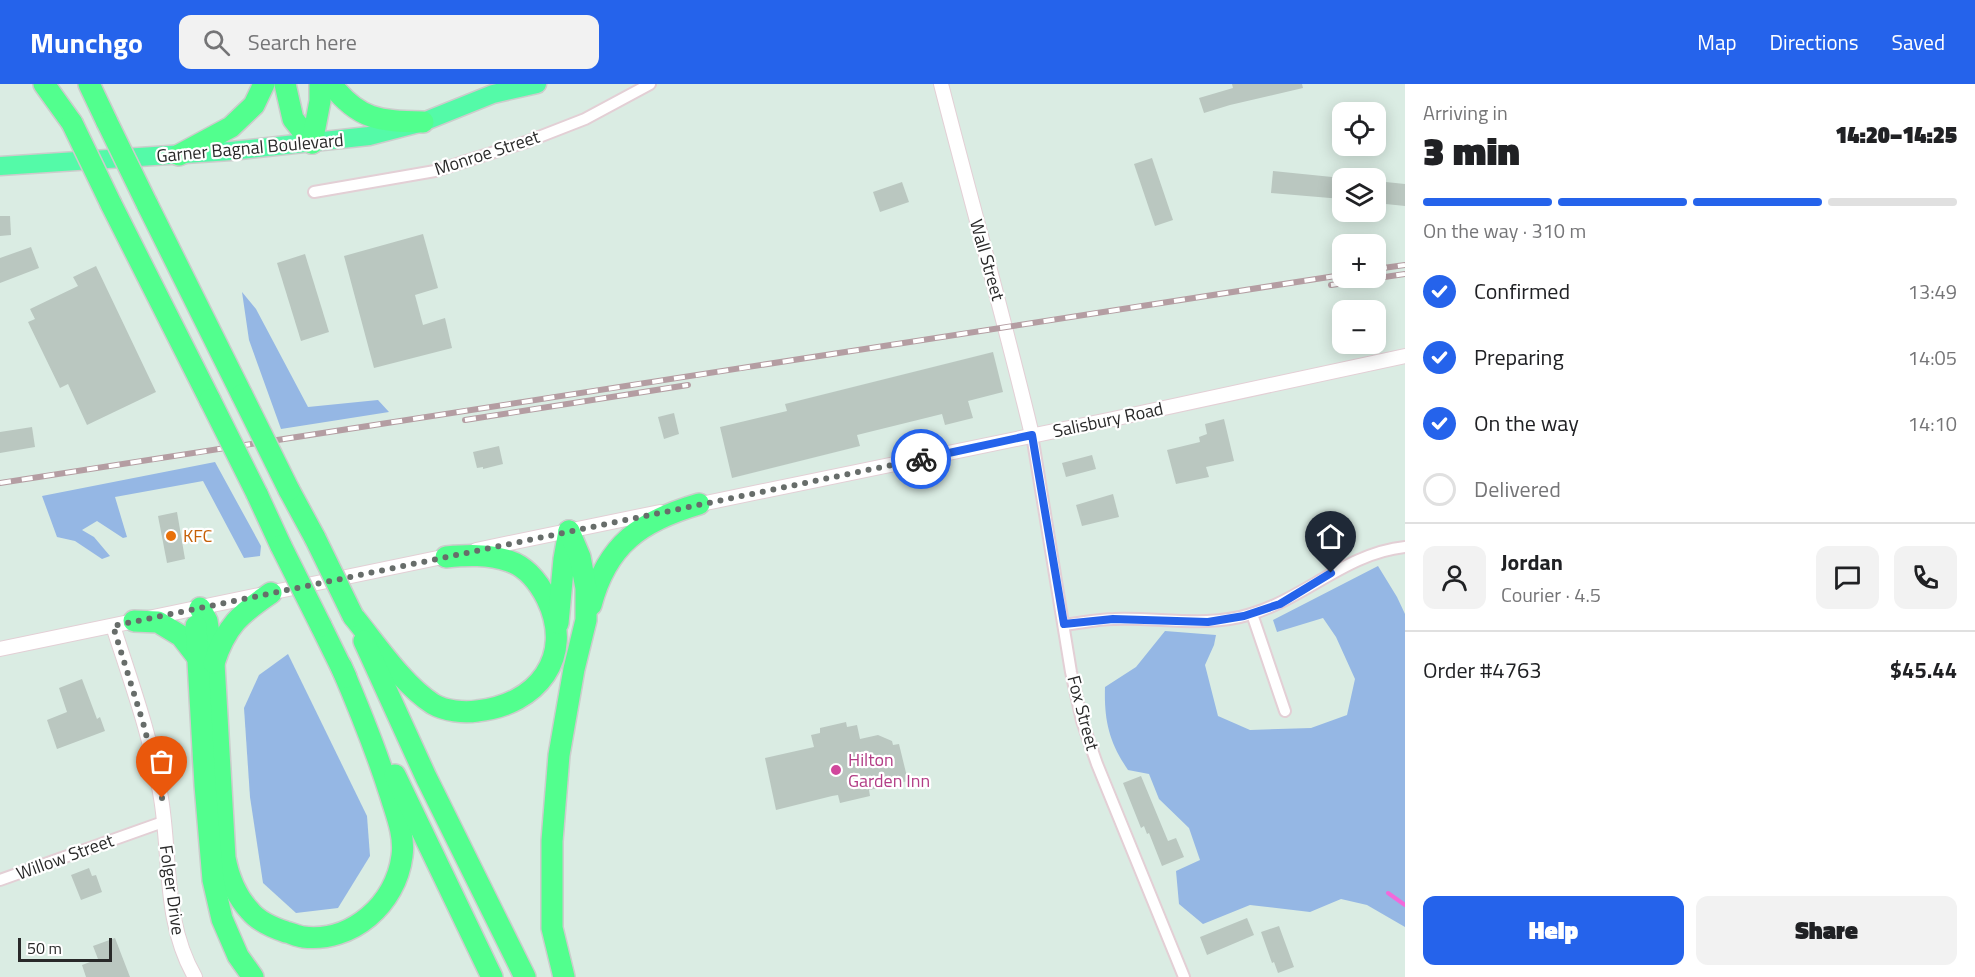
<!DOCTYPE html>
<meta charset="utf-8">
<style>
:root{--surface:#fff;--page:#f2f2f2;--text:#202124;--muted:#757577;--line:#e0e0e0;--accent:#2563eb}
body{margin:0;font-family:"Titillium Web",sans-serif;background:var(--page);color:var(--text);height:100vh;display:flex;flex-direction:column;font-size:22px;white-space:nowrap}
*{box-sizing:border-box;margin:0}
p{font-size:20px;color:var(--muted)}
.icon{flex:none;width:33px;height:33px;fill:none;stroke:currentColor;stroke-width:2;stroke-linecap:round;stroke-linejoin:round}
.map{position:relative;flex:1;overflow:hidden}
.details{display:flex;flex-direction:column;background:var(--surface);width:570px}
.details>*{flex:none}
.tools{position:absolute;left:1332px;top:18px;display:grid;gap:12px}
.tools a{display:grid;place-items:center;width:54px;height:54px;border-radius:12px;background:var(--surface);box-shadow:0 3px 15px #0003;font-size:30px}
.scale{position:absolute;left:18px;bottom:15px;width:94px;box-sizing:border-box;padding-left:6px;border:3px solid #292929;border-top:0;font-size:16px;line-height:21px;white-space:nowrap;color:#292929;-webkit-text-stroke:4px #fff;paint-order:stroke}
.pin{position:absolute;display:grid;place-items:center;width:51px;height:51px;color:#fff;margin:-62px -26px;border-radius:50% 50% 50% 0;rotate:-45deg;box-shadow:0 0 6px #0007}
.pin .icon{rotate:45deg}
.courier{position:absolute;display:grid;place-items:center;width:60px;height:60px;margin:-30px;border:4px solid #2563eb;border-radius:50%;background:#fff;color:#222;box-shadow:0 2px 8px #0007}
.overview em{font-style:normal;font-weight:800}
.overview div{display:flex;flex-direction:column-reverse}
.overview{display:flex;align-items:center;justify-content:space-between;height:102px;padding:0 18px}
h1{font-size:39px;font-weight:800;line-height:45px}
.bar{display:grid;grid-template-columns:repeat(4,1fr);gap:9px 6px;align-content:center;height:72px;padding:0 18px}
.bar i{height:8px;border-radius:4px;background:var(--line)}
.bar .active{background:var(--accent)}
.bar p{grid-column:span 4}
.line{display:flex;align-items:center;gap:15px;padding:0 18px;border-top:2px solid var(--line)}
.line div{flex:1}
.round{display:grid;place-items:center;flex:none;width:63px;height:63px;border-radius:12px;background:var(--page)}
ol{padding:0 18px;list-style:none}
li{display:flex;align-items:center;gap:18px;height:66px}
li p{margin-inline-start:auto}
li .icon{padding:6px;border-radius:50%;background:var(--accent);color:#fff;stroke-width:4}
li:last-child{color:var(--muted)}
li i{width:33px;height:33px;border:3px solid var(--line);border-radius:50%}
.primary-button{display:flex;gap:12px;margin-top:auto;padding:12px 18px}
.primary-button a{flex:1;height:69px;border-radius:12px;background:var(--accent);color:#fff;font-size:24px;font-weight:800;line-height:69px;text-align:center}
.primary-button a+a{background:var(--page);color:var(--text)}
header{display:flex;align-items:center;gap:36px;box-sizing:border-box;height:84px;padding:0 30px;background:var(--accent);color:#fff}
header strong{font-size:28px}
nav{display:flex;gap:33px;margin-inline-start:auto;font-size:21px}
.search{width:420px;height:54px;background:var(--page);display:flex;align-items:center;gap:15px;box-sizing:border-box;padding:0 21px;border-radius:12px;color:var(--muted);font-size:22px}
main{display:flex;flex:1;min-height:0}
.map>svg:first-child{display:block}
.green{fill:#95b7e4}
.lines{fill:none;stroke-linecap:round;stroke-linejoin:round}
.stream{stroke:#f269da;stroke-width:4}
.building{fill:#bac7c0}
.minor-casing{stroke:#e3cfd5;stroke-width:14}
.tertiary-casing{stroke:#e3cfd5;stroke-width:16}
.trunk-casing{stroke:#ccc;stroke-width:21}
.motorway-casing{stroke:#ccc;stroke-width:24}
.minor{stroke:#fff;stroke-width:10}
.tertiary{stroke:#fff;stroke-width:14}
.trunk{stroke:#54faa8;stroke-width:18}
.motorway{stroke:#52ff8e;stroke-width:21}
.rail-casing{stroke:#b49da2;stroke-width:6}
.rail{stroke:#fff;stroke-width:4;stroke-dasharray:11;stroke-linecap:butt}
.motorway-bridge-casing{stroke:#ccc;stroke-width:24;stroke-linecap:butt}
.motorway-bridge{stroke:#52ff8e;stroke-width:21}
.done{stroke:#676d6a;stroke-width:6;stroke-dasharray:0 10.8}
.route{stroke:#2563eb;stroke-width:8}
.food-dot{fill:#e8710a;stroke:#fff;stroke-width:2}
.hotel-dot{fill:#d1479c;stroke:#fff;stroke-width:2}
.labels{text-anchor:middle;stroke-width:4.5;stroke-linejoin:round;paint-order:stroke}
.street-label{font-size:18px;fill:#292929;stroke:#fff}
.food-label{font-size:18px;fill:#c56008;stroke:#fff;text-anchor:start}
.hotel-label{font-size:18px;fill:#b23c85;stroke:#fff;text-anchor:start}
</style>
<header>
<strong>Munchgo</strong>
<div class="search"><svg class="icon" aria-label="search" viewBox="0 0 24 24"><circle cx="10" cy="10" r="6"/><path d="M15 15l6 6"/></svg>Search here</div>
<nav><a>Map</a><a>Directions</a><a>Saved</a></nav>
</header>
<main>
<div class="map">
<svg width="1405" height="893" viewBox="0 0 1405 893">
<rect width="100%" height="100%" fill="#daece3"/>
<g class="green">
<path d="M 242,208 L 256,225 L 308,323 L 378,316 L 389,328 L 281,345 L 249,256 Z"/>
<path d="M 215,378 L 261,462 L 260,472 L 244,474 L 203,397 L 115,413 L 127,453 L 123,454 L 97,437 L 82,446 L 94,453 L 110,472 L 102,475 L 75,457 L 57,453 L 42,412 Z"/>
<path d="M 1378,482 L 1397,513 L 1405,530 L 1405,843 L 1367,821 L 1341,815 L 1310,828 L 1250,821 L 1203,840 L 1179,820 L 1176,787 L 1200,776 L 1189,744 L 1159,715 L 1149,690 L 1128,686 C 1109,658 1104,636 1105,603 L 1136,583 L 1165,547 L 1216,551 L 1214,561 L 1205,581 L 1218,632 L 1250,646 L 1311,644 L 1347,631 L 1355,595 L 1336,553 L 1323,534 L 1277,548 L 1273,536 Z"/>
<path d="M 288,570 L 367,732 L 370,772 L 338,824 L 296,829 L 263,799 L 250,713 L 244,624 L 259,591 Z"/>
</g>
<g class="lines">
<path class="stream" d="M 1388,809 L 1405,821"/>
</g>
<g class="building">
<path d="M 1232,0 L 1302,0 L 1303,4 L 1230,21 L 1204,29 L 1199,14 L 1233,4 Z"/>
<path d="M 1152,74 L 1173,136 L 1155,142 L 1134,80 Z"/>
<path d="M 1273,87 L 1342,94 L 1342,115 L 1271,109 Z"/>
<path d="M 1376,97 L 1405,100 L 1405,122 L 1376,119 Z"/>
<path d="M 902,98 L 909,118 L 880,128 L 873,108 Z"/>
<path d="M 0,132 L 10,132 L 11,151 L 0,152 Z"/>
<path d="M 423,150 L 438,204 L 415,211 L 423,241 L 445,234 L 452,264 L 374,284 L 344,172 Z"/>
<path d="M 31,163 L 39,184 L 0,199 L 0,174 Z"/>
<path d="M 305,170 L 329,248 L 301,257 L 277,179 Z"/>
<path d="M 96,182 L 156,308 L 87,341 L 68,300 L 60,304 L 28,238 L 35,235 L 30,225 L 78,202 L 73,193 Z"/>
<path d="M 993,268 L 1003,308 L 968,317 L 973,334 L 945,341 L 942,330 L 857,351 L 860,362 L 732,394 L 720,343 L 787,327 L 785,320 Z"/>
<path d="M 674,329 L 679,350 L 664,355 L 658,333 Z"/>
<path d="M 1224,335 L 1234,377 L 1206,383 L 1209,393 L 1176,400 L 1167,366 L 1200,358 L 1199,353 L 1207,350 L 1205,340 Z"/>
<path d="M 32,343 L 35,363 L 0,369 L 0,348 Z"/>
<path d="M 499,362 L 503,380 L 483,385 L 483,383 L 477,384 L 473,368 Z"/>
<path d="M 1092,371 L 1096,385 L 1066,393 L 1062,379 Z"/>
<path d="M 1113,410 L 1119,433 L 1082,442 L 1076,421 Z"/>
<path d="M 177,428 L 185,475 L 167,479 L 158,432 Z"/>
<path d="M 82,595 L 97,635 L 100,633 L 105,647 L 57,665 L 47,636 L 67,628 L 59,604 Z"/>
<path d="M 846,638 L 847,643 L 857,641 L 860,655 L 878,651 L 892,657 L 893,661 L 899,660 L 908,697 L 869,706 L 870,712 L 840,719 L 838,711 L 832,712 L 776,726 L 765,674 L 814,663 L 811,651 L 820,649 L 820,644 Z"/>
<path d="M 1141,692 L 1168,757 L 1176,754 L 1184,773 L 1162,782 L 1149,749 L 1147,750 L 1144,742 L 1141,744 L 1123,699 Z"/>
<path d="M 89,784 L 92,792 L 96,791 L 102,808 L 81,816 L 71,791 Z"/>
<path d="M 1247,834 L 1254,851 L 1207,871 L 1200,853 Z"/>
<path d="M 1279,842 L 1294,883 L 1278,889 L 1274,878 L 1272,879 L 1261,848 Z"/>
<path d="M 115,854 L 130,893 L 86,893 L 82,881 L 98,875 L 93,862 Z"/>
</g>
<g class="lines">
<g class="minor-casing">
<g id="minor">
<path d="M 314,108 L 435,87 L 526,58 L 585,35 L 650,0"/>
<path d="M 1032,351 L 1071,588 L 1082,637 L 1097,680 L 1184,893"/>
<path d="M 1252,530 L 1285,627"/>
<path d="M 1064,541 C 1081,539 1098,535 1114,535 C 1159,533 1207,544 1251,530 C 1305,514 1347,469 1405,463"/>
<path d="M 0,796 L 163,738"/>
</g>
</g>
<g class="tertiary-casing">
<g id="tertiary">
<path d="M 941,0 C 971,117 1004,234 1032,351"/>
<path d="M 691,422 L 1113,335 L 1405,272"/>
<path d="M 476,466 L 660,428"/>
<path d="M 113,542 C 131,598 152,655 161,714 C 171,774 163,838 195,893"/>
<path d="M 0,565 L 452,471"/>
</g>
</g>
<g class="trunk-casing">
<path id="trunk" d="M 0,82 L 231,67 L 369,52 L 423,38 L 493,10 L 537,0"/>
</g>
<g class="motorway-casing">
<g id="motorway">
<path d="M 44,0 L 72,39"/>
<path d="M 89,0 L 107,38"/>
<path d="M 285,0 L 293,35 L 312,59"/>
<path d="M 331,0 C 359,36 379,37 423,38"/>
<path d="M 312,59 L 320,17 L 320,0"/>
<path d="M 179,71 L 231,43 L 254,21 L 264,0"/>
<path d="M 111,120 L 210,316"/>
<path d="M 147,120 L 242,311"/>
<path d="M 289,406 L 315,454"/>
<path d="M 257,410 L 281,462"/>
<path d="M 591,521 C 607,460 641,437 699,420"/>
<path d="M 200,524 L 207,537 L 214,579 L 225,774 C 229,795 236,812 250,827 C 258,837 274,844 286,848 C 291,849 297,852 303,853 C 352,859 396,820 402,772 C 405,751 396,730 390,710 C 376,666 359,624 341,582"/>
<path d="M 353,532 C 376,560 403,601 433,620 C 445,627 464,629 477,627 C 537,621 575,573 547,515 C 539,499 527,483 509,477 C 488,470 467,471 446,473"/>
<path d="M 134,537 L 158,538 L 181,552 L 198,574"/>
<path d="M 558,539 L 564,475 L 569,447"/>
<path d="M 196,542 L 205,701 L 213,796 L 222,835 L 238,872 L 253,893"/>
<path d="M 321,542 L 346,593"/>
<path d="M 364,557 L 426,693 L 525,893"/>
<path d="M 214,579 C 226,542 240,530 271,509"/>
<path d="M 395,691 L 492,893"/>
<path d="M 564,893 L 552,844 L 552,757 L 559,671 L 574,585 L 586,536 L 586,504 L 580,473 L 569,447"/>
</g>
</g>
<use href="#minor" class="minor"/>
<use href="#tertiary" class="tertiary"/>
<use href="#trunk" class="trunk"/>
<use href="#motorway" class="motorway"/>
<g class="rail-casing">
<g id="rail">
<path d="M 1376,185 L 1405,181"/>
<path d="M 1331,201 L 1405,190"/>
<path d="M 465,336 L 688,301"/>
<path d="M 0,399 L 1342,191"/>
</g>
</g>
<use href="#rail" class="rail"/>
<g class="motorway-bridge-casing">
<g id="motorway-bridge">
<path d="M 107,38 L 147,120"/>
<path d="M 72,39 L 111,120"/>
<path d="M 242,311 L 289,406"/>
<path d="M 210,316 L 257,410"/>
<path d="M 315,454 L 353,532"/>
<path d="M 281,462 L 321,542"/>
</g>
</g>
<use href="#motorway-bridge" class="motorway-bridge"/>
</g>
<g class="lines">
<path class="done" d="M 162,714 L 144,642 L 113,542 L 921,375"/>
<path class="route" d="M 921,375 L 1032,351 L 1064,540 L 1113,535 L 1208,538 L 1244,532 L 1280,520 L 1331,489"/>
</g>
<circle class="food-dot" cx="171" cy="452" r="6"/>
<circle class="hotel-dot" cx="836" cy="686" r="6"/>
<g class="labels">
<g class="street-label">
<text transform="translate(250 64) rotate(-5)" y="6">Garner Bagnal Boulevard</text>
<text transform="translate(487 69) rotate(-18)" y="6">Monroe Street</text>
<text transform="translate(987 176) rotate(74)" y="6">Wall Street</text>
<text transform="translate(1108 336) rotate(-12)" y="6">Salisbury Road</text>
<text transform="translate(1083 629) rotate(75)" y="6">Fox Street</text>
<text transform="translate(65 773) rotate(-20)" y="6">Willow Street</text>
<text transform="translate(172 806) rotate(82)" y="6">Folger Drive</text>
</g>
<g class="food-label">
<text x="183" y="458">KFC</text>
</g>
<g class="hotel-label">
<text x="848" y="682">Hilton<tspan x="848" dy="21">Garden Inn</tspan></text>
</g>
</g>
</svg>
<div class="tools">
<a><svg class="icon" aria-label="locate" viewBox="0 0 24 24"><circle cx="12" cy="12" r="6"/><path d="M12 2v4M12 18v4M2 12h4M18 12h4"/></svg></a>
<a><svg class="icon" aria-label="layers" viewBox="0 0 24 24"><path d="M12 4l9 5-9 5-9-5zM3 14l9 5 9-5"/></svg></a>
<a>+</a>
<a>−</a>
</div>
<div class="scale">50 m</div>
<div class="pin" style="left:162px;top:714px;background:#ea580c"><svg class="icon" aria-label="bag" viewBox="0 0 24 24"><path d="M5 8h14l-1 12H6zM9 8a3 3 0 0 1 6 0"/></svg></div>
<div class="pin" style="left:1331px;top:489px;background:#1f2937"><svg class="icon" aria-label="home" viewBox="0 0 24 24"><path d="M3 11l9-7 9 7M6 9v11h12V9"/></svg></div>
<div class="courier" style="left:921px;top:375px"><svg class="icon" aria-label="bike" viewBox="0 0 24 24"><circle cx="6" cy="16" r="4"/><circle cx="18" cy="16" r="4"/><path d="M6 16l4-8h5l3 8M10 8l3 8H6M13 5h3"/></svg></div>
</div>
<section class="details">
<div class="overview"><div><h1>3 min</h1><p>Arriving in</p></div><em>14:20–14:25</em></div>
<div class="bar"><i class="active"></i><i class="active"></i><i class="active"></i><i></i><p>On the way · 310 m</p></div>
<ol>
<li><svg class="icon" aria-label="check" viewBox="0 0 24 24"><path d="M5 12l5 5 9-10"/></svg>Confirmed<p>13:49</p></li>
<li><svg class="icon" aria-label="check" viewBox="0 0 24 24"><path d="M5 12l5 5 9-10"/></svg>Preparing<p>14:05</p></li>
<li><svg class="icon" aria-label="check" viewBox="0 0 24 24"><path d="M5 12l5 5 9-10"/></svg>On the way<p>14:10</p></li>
<li><i></i>Delivered</li>
</ol>
<div class="line" style="height:108px"><a class="round"><svg class="icon" aria-label="person" viewBox="0 0 24 24"><circle cx="12" cy="8" r="4"/><path d="M4 21q1-7 8-7t8 7"/></svg></a><div><b>Jordan</b><p>Courier · 4.5</p></div><a class="round"><svg class="icon" aria-label="chat" viewBox="0 0 24 24"><path d="M4 5h16v11H9l-5 4z"/></svg></a><a class="round"><svg class="icon" aria-label="phone" viewBox="0 0 24 24"><path d="M5 4h4l2 5-3 2q2 4 5 5l2-3 5 2v4C11 20 4 13 5 4z"/></svg></a></div>
<div class="line" style="height:78px"><div>Order #4763</div><b>$45.44</b></div>
<div class="primary-button"><a>Help</a><a>Share</a></div>
</section>
</main>
